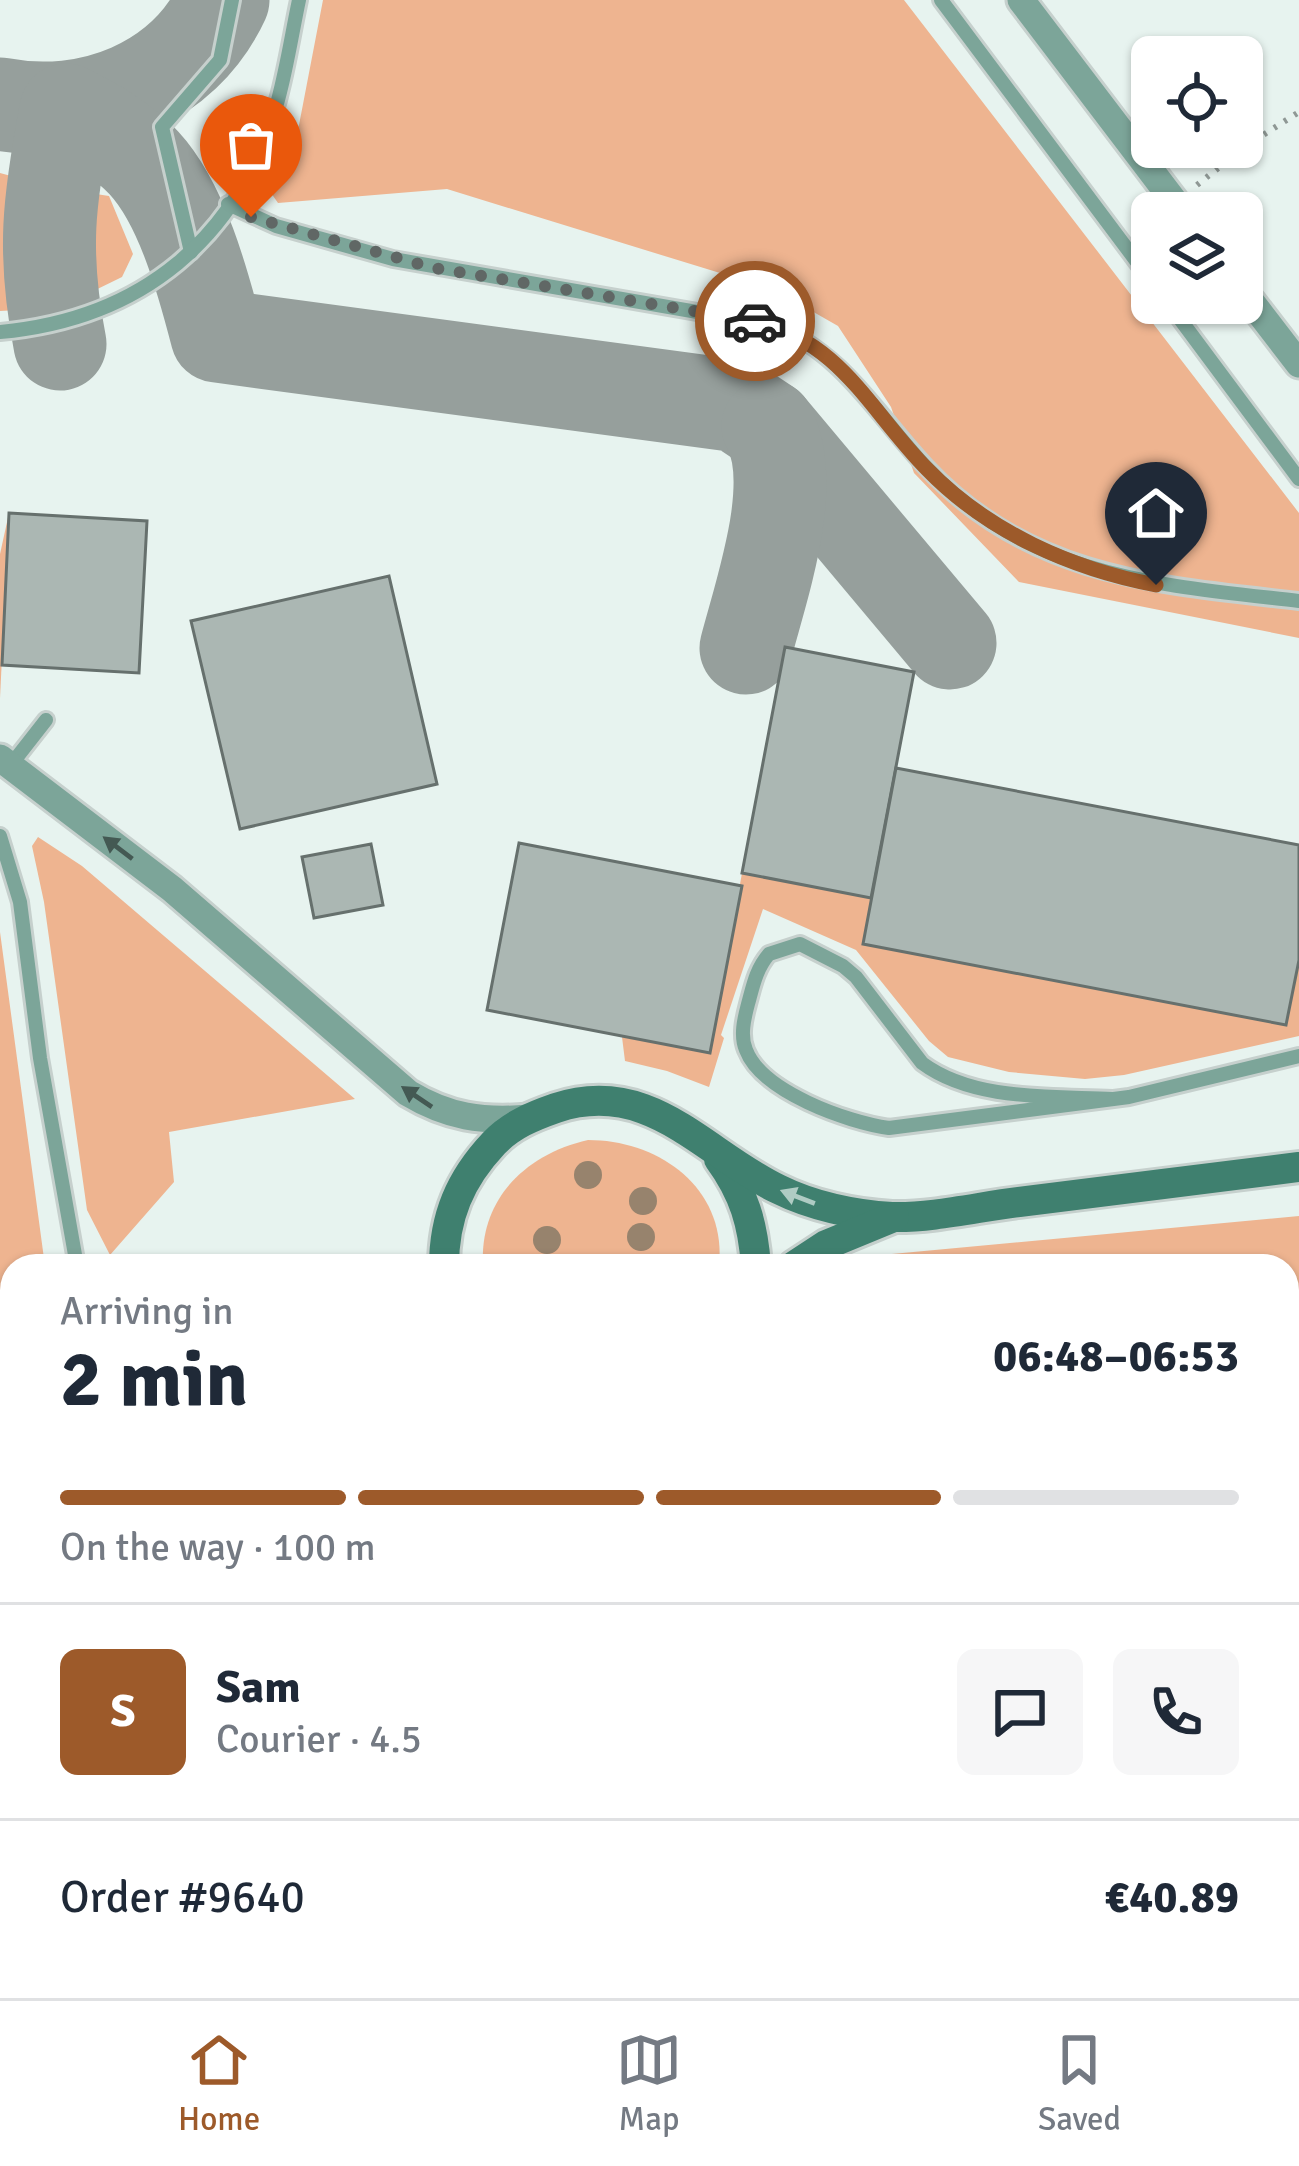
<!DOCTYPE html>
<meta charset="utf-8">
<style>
:root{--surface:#fff;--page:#f6f6f7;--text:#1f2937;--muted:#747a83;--line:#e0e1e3;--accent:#9d5a2a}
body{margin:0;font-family:Signika,sans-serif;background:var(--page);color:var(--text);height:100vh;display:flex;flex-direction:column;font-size:45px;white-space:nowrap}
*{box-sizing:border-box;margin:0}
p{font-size:39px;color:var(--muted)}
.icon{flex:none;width:66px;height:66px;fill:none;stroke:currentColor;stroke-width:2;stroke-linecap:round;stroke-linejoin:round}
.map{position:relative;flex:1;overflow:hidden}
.panel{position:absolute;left:0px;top:1254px;width:1299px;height:744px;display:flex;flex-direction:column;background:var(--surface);border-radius:36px 36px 0 0;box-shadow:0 3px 9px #0004}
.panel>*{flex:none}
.fabs{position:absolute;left:1131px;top:36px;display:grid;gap:24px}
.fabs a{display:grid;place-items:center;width:132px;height:132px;border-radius:18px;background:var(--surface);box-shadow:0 3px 9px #0004;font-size:60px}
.pin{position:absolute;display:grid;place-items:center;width:102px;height:102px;color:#fff;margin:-123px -51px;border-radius:50% 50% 50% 0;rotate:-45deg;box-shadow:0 0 12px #0007}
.pin .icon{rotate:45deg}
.courier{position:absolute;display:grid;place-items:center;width:120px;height:120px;margin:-60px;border:9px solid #9d5a2a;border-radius:50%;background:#fff;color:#222;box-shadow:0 3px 15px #0007}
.overview em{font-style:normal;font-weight:700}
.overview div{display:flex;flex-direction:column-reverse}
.overview{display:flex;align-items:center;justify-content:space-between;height:204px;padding:0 60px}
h1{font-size:78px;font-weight:700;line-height:90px}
.bar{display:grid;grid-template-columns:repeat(4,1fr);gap:18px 12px;align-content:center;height:144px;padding:0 60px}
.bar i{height:15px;border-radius:9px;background:var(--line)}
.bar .selected{background:var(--accent)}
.bar p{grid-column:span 4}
.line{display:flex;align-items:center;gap:30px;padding:0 60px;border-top:3px solid var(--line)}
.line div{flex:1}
.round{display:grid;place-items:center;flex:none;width:126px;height:126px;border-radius:18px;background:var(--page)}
.menu{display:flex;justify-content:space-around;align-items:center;height:168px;border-top:3px solid var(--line);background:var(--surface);font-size:33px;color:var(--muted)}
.menu a{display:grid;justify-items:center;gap:6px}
.menu .selected{color:var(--accent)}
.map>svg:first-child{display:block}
.green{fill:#eeb490}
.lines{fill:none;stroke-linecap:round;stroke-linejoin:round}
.taxiway{stroke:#969f9c;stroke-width:93}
.building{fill:#abb7b3;stroke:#66706d;stroke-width:3}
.lane-casing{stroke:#c6d0cd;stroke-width:20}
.street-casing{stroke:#c6d0cd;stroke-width:33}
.secondary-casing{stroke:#c6d0cd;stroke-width:36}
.path{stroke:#8f9895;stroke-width:6;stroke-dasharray:3 9;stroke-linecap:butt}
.lane{stroke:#7ca599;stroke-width:14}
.street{stroke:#7ca599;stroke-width:27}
.secondary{stroke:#3f806f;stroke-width:30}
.tree{fill:#97836d}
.oneway{fill:#445953}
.oneway2{fill:#afccc4}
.done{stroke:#606765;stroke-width:12;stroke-dasharray:0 21.6}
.route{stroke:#9d5a2a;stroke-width:15}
</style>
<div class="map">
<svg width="1299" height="1998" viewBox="0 0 1299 1998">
<rect width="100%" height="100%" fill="#e7f3ef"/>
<g class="green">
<path d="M 323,0 L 904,0 L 1299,513 L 1299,638 L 1019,582 L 914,473 L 891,407 L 838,326 L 775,290 L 447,189 L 278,203 L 271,193 L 299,125 Z"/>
<path d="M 0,173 L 11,176 L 32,254 L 37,309 L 0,311 Z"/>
<path d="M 96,194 L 109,196 L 133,254 L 122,277 L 77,299 C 65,245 68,240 96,194 Z"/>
<path d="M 9,513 L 0,698 L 0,554 Z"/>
<path d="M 38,837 L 82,866 L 355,1099 L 169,1132 L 174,1182 L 110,1255 L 87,1210 L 44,902 L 32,846 Z"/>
<path d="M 742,873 L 871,898 L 863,944 L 1286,1025 L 1299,960 L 1299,1036 L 1124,1075 L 1085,1079 L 1009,1072 L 948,1057 L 929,1041 L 856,950 L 763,909 L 721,1035 L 724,1038 L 709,1087 L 667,1071 L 625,1061 L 622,1037 L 710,1053 Z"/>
<path d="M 0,932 L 45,1266 L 12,1266 L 12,1323 L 0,1326 Z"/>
<path d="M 588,1140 C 659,1140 727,1188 719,1266 L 483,1266 C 479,1199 526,1154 588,1140 Z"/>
<path d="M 1299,1216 L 1299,1998 L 999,1998 L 1003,1986 L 1287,1986 L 1287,1266 L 860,1266 L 881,1255 Z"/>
<path d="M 179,1986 L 249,1986 L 246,1998 L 176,1998 Z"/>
</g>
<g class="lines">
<g class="taxiway">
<path d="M 0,104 C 88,121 184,85 223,0"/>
<path d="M 60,344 C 42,252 49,200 66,110 C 93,123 124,141 144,163 C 182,204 203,282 217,336 L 738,406 L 768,426 L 950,643"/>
<path d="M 746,648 C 762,587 799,483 768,426"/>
</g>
</g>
<g class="building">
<path d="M 9,513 L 147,521 L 139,673 L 2,665 Z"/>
<path d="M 389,576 L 437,784 L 240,829 L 191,621 Z"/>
<path d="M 785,647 L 914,672 L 871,898 L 742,873 Z"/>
<path d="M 896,768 L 1299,845 L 1299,960 L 1286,1025 L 863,944 Z"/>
<path d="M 519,843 L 742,886 L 710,1053 L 487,1010 Z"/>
<path d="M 371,844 L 383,905 L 314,918 L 302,857 Z"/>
</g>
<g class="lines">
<g class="lane-casing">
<g id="lane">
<path d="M 941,0 L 1152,282"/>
<path d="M 228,204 L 276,226 L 393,259 L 772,325 C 843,352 876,414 926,467 C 1030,578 1159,585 1299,601"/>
<path d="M 191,252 L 162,127 L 220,60 L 232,0"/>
<path d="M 1168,303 L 1299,479"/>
<path d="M 0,332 C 141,319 240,239 278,100 C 287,67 292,33 299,0"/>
<path d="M 10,766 L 46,720"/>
<path d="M 0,836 L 20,902 L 40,1058 L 77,1266"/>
<path d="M 1112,1099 C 1051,1096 973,1101 922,1063 L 856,977 L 843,966 L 800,944 L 769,954 C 756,969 753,986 748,1004 C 744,1019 740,1036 746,1050 C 762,1092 847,1122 889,1128 L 1129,1097 L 1299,1056"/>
<path d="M 0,1348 L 12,1341"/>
</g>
</g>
<g class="street-casing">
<g id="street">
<path d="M 1021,0 L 1183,213"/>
<path d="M 1242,290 L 1299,364"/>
<path d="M 0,758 L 172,889 L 408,1093 C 448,1117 482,1122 529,1118"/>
<path d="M 0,1438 L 12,1426"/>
</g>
</g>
<g class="secondary-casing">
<g id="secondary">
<path d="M 719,1159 C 744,1193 753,1224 756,1266"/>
<path d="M 444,1266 C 444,1217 460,1179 494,1143 C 511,1125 533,1116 556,1108 C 650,1077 703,1153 778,1189 C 812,1206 854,1215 892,1217 C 933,1218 978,1207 1019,1202 C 1112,1190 1206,1179 1299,1167"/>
<path d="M 794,1266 L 826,1245 L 894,1217"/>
</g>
</g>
<g class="path">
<path d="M 1197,185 L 1246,146 L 1299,112"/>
<path d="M 0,1859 L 12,1861"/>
</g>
<use href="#lane" class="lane"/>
<use href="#street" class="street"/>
<use href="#secondary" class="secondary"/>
</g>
<g class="tree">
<circle cx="588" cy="1175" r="14"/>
<circle cx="643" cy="1201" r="14"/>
<circle cx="641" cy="1237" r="14"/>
<circle cx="547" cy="1240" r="14"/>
</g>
<defs><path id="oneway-solid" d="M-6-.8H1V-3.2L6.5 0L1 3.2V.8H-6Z" transform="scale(3)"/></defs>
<g class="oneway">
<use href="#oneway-solid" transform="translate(118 848) rotate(-143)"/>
<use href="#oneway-solid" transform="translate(417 1097) rotate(-146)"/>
</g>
<use class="oneway2" href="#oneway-solid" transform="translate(798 1197) rotate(-159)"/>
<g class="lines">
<path class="done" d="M 251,217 L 434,268 L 755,321"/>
<path class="route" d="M 755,321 C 842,342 869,410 927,469 C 988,532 1072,569 1156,585"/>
</g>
</svg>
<div class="fabs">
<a><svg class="icon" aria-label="locate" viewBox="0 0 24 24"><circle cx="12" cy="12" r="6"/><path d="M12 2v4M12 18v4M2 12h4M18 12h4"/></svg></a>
<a><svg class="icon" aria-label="layers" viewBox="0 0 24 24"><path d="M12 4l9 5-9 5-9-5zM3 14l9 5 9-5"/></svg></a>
</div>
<div class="pin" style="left:251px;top:217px;background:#ea580c"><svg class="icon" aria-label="bag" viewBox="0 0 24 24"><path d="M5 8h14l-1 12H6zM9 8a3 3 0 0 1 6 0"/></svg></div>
<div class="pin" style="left:1156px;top:585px;background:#1f2937"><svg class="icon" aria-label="home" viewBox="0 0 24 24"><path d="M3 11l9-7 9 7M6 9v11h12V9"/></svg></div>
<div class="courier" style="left:755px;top:321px"><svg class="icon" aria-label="car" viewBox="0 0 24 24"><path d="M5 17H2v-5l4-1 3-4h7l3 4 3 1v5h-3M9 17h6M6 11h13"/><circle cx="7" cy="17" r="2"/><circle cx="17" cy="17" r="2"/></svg></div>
<section class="panel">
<div class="overview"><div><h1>2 min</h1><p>Arriving in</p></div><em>06:48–06:53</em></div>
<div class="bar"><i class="selected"></i><i class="selected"></i><i class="selected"></i><i></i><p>On the way · 100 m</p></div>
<div class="line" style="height:216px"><b class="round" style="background:var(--accent);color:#fff">S</b><div><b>Sam</b><p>Courier · 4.5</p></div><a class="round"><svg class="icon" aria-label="chat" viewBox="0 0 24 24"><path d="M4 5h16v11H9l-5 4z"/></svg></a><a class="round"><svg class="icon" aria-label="phone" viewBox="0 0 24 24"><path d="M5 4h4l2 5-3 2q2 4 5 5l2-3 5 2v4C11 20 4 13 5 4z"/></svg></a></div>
<div class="line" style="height:156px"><div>Order #9640</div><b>€40.89</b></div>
</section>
</div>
<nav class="menu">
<a class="selected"><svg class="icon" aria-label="home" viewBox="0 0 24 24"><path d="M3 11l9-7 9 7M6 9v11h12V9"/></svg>Home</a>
<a><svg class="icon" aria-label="map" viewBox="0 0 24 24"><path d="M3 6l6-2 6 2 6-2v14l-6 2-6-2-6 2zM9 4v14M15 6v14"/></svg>Map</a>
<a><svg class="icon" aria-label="saved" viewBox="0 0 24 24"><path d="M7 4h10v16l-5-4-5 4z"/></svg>Saved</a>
</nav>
